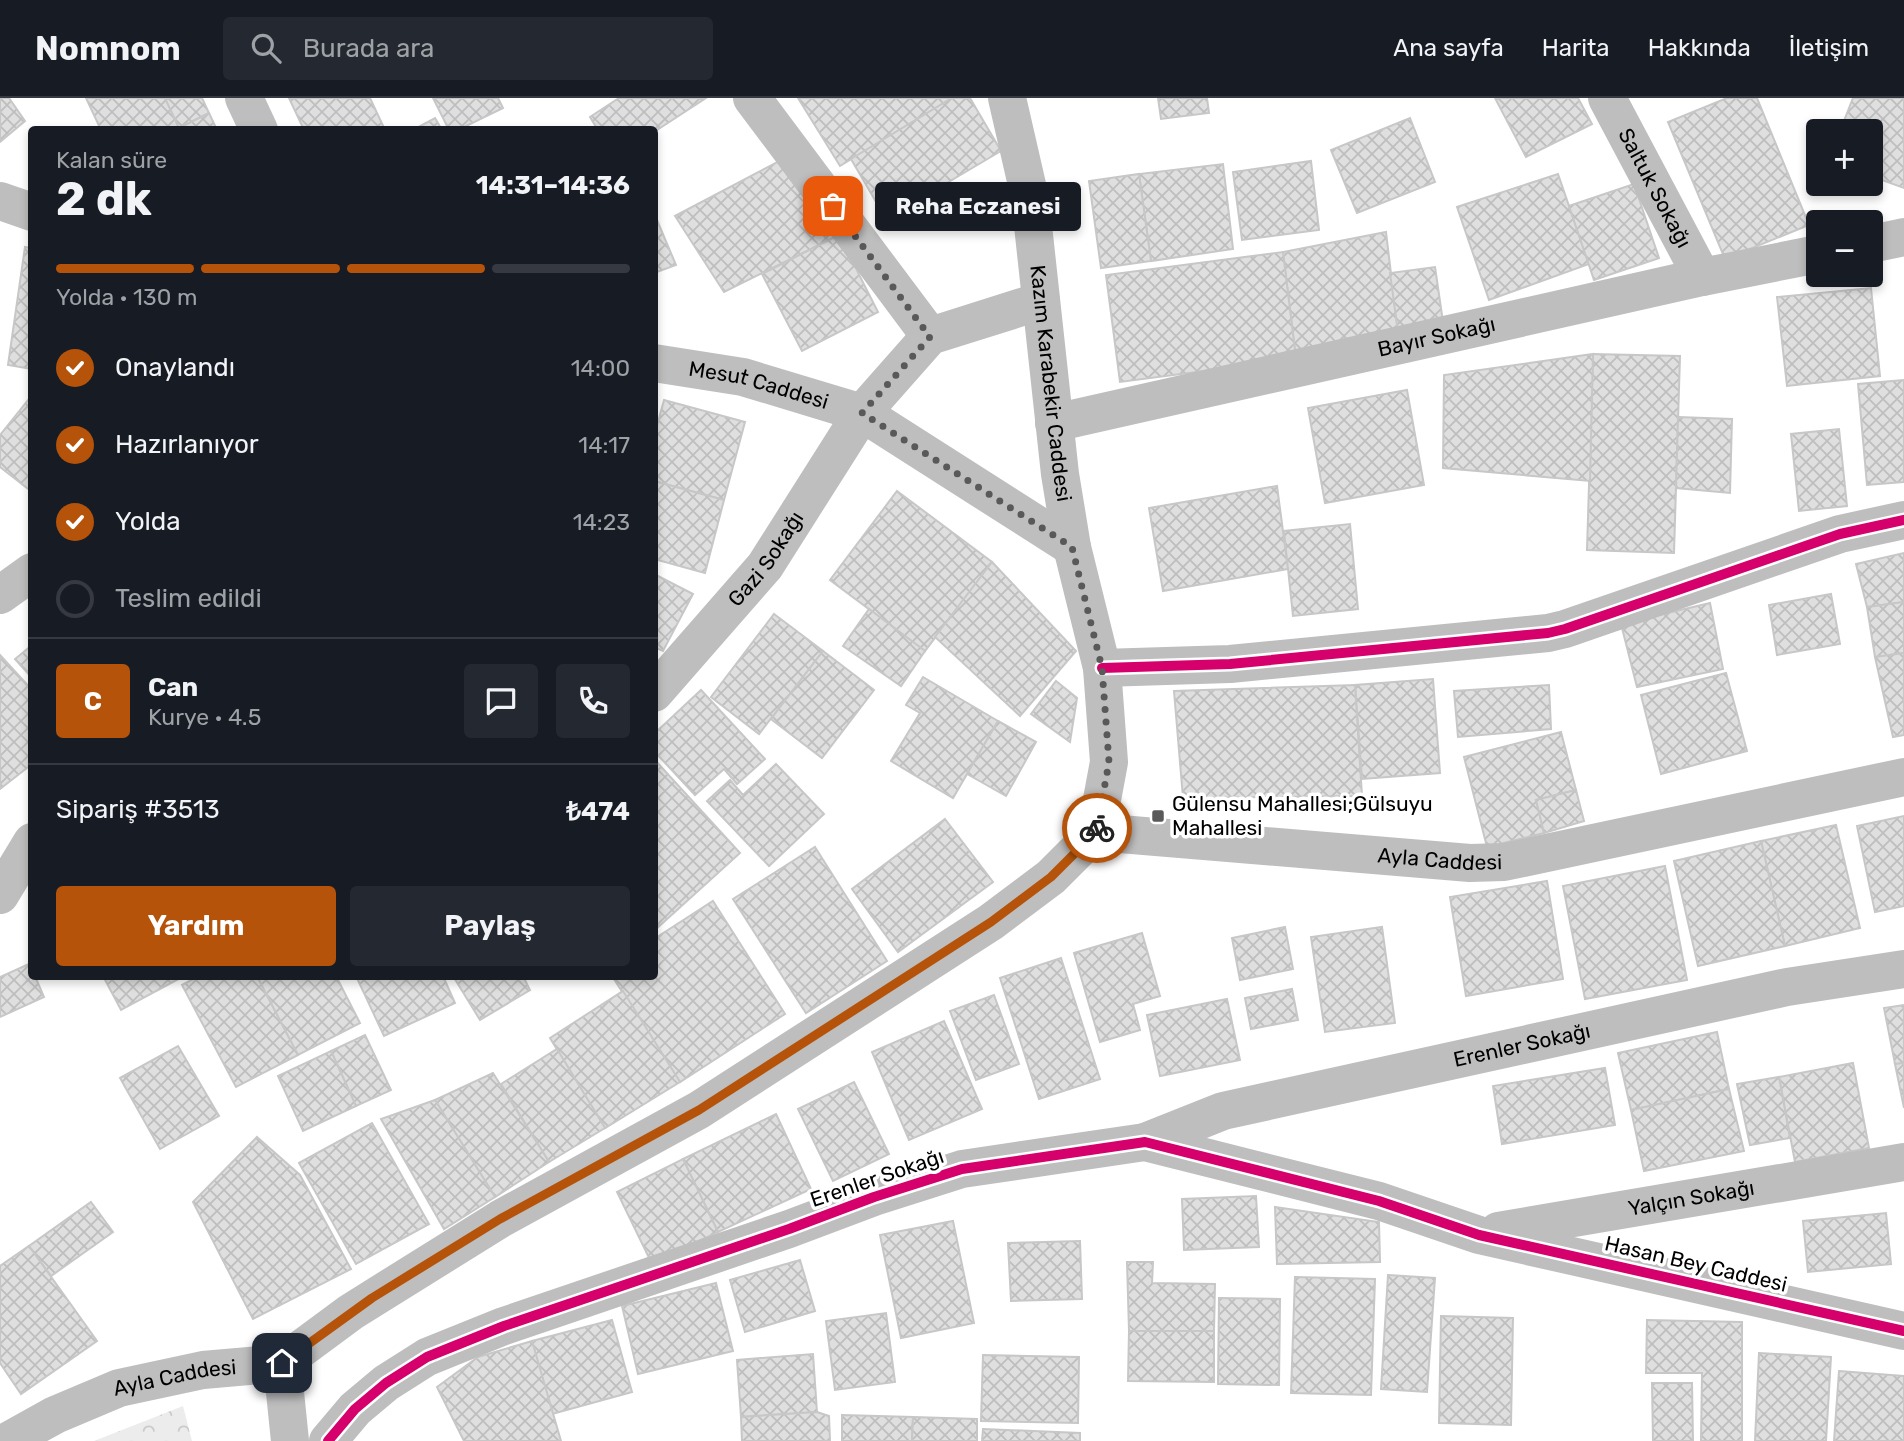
<!DOCTYPE html>
<html lang="tr">
<meta charset="utf-8">
<style>
:root{--surface:#171b24;--page:#242831;--text:#f1f3f6;--muted:#9ea1a6;--line:#363941;--accent:#b45309}
body{margin:0;font-family:Rubik,sans-serif;background:var(--page);color:var(--text);height:100vh;display:flex;flex-direction:column;font-size:26px;white-space:nowrap}
*{box-sizing:border-box;margin:0}
p{font-size:23px;color:var(--muted)}
.icon{flex:none;width:38px;height:38px;fill:none;stroke:currentColor;stroke-width:2;stroke-linecap:round;stroke-linejoin:round}
.map{position:relative;flex:1;overflow:hidden}
.details{position:absolute;left:28px;top:28px;width:630px;height:854px;display:flex;flex-direction:column;background:var(--surface);border-radius:7px;box-shadow:0 4px 10px #0003}
.details>*{flex:none}
.buttons{position:absolute;left:1806px;top:21px;display:grid;gap:14px}
.buttons a{display:grid;place-items:center;width:77px;height:77px;border-radius:7px;background:var(--surface);box-shadow:0 4px 10px #0003;font-size:35px}
.pin{position:absolute;display:grid;place-items:center;width:60px;height:60px;color:#fff;margin:-30px;border-radius:14px;box-shadow:0 4px 10px #0006}
.courier{position:absolute;display:grid;place-items:center;width:70px;height:70px;margin:-35px;border:5px solid #b45309;border-radius:50%;background:#fff;color:#222;box-shadow:0 2px 9px #0007}
.bubble{position:absolute;height:49px;border-radius:7px;background:var(--surface);box-shadow:0 4px 10px #0003;font-size:23px;font-weight:700;line-height:49px;text-align:center}
.headline em{font-style:normal;font-weight:700}
.headline div{display:flex;flex-direction:column-reverse}
.headline{display:flex;align-items:center;justify-content:space-between;height:119px;padding:0 28px}
h1{font-size:46px;font-weight:700;line-height:52px}
.bar{display:grid;grid-template-columns:repeat(4,1fr);gap:10px 7px;align-content:center;height:84px;padding:0 28px}
.bar i{height:9px;border-radius:5px;background:var(--line)}
.bar .on{background:var(--accent)}
.bar p{grid-column:span 4}
.line{display:flex;align-items:center;gap:18px;padding:0 28px;border-top:2px solid var(--line)}
.line div{flex:1}
.round{display:grid;place-items:center;flex:none;width:74px;height:74px;border-radius:7px;background:var(--page)}
ol{padding:0 28px;list-style:none}
li{display:flex;align-items:center;gap:21px;height:77px}
li p{margin-inline-start:auto}
li .icon{padding:7px;border-radius:50%;background:var(--accent);color:#fff;stroke-width:4}
li:last-child{color:var(--muted)}
li i{width:38px;height:38px;border:4px solid var(--line);border-radius:50%}
.primary-button{display:flex;gap:14px;margin-top:auto;padding:14px 28px}
.primary-button a{flex:1;height:80px;border-radius:7px;background:var(--accent);color:#fff;font-size:28px;font-weight:700;line-height:80px;text-align:center}
.primary-button a+a{background:var(--page);color:var(--text)}
header{display:flex;align-items:center;gap:42px;box-sizing:border-box;height:98px;padding:0 35px;background:var(--surface);border-bottom:2px solid var(--line)}
header strong{font-size:33px}
nav{display:flex;gap:38px;margin-inline-start:auto;font-size:24px}
.search{width:490px;height:63px;background:var(--page);display:flex;align-items:center;gap:18px;box-sizing:border-box;padding:0 24px;border-radius:7px;color:var(--muted);font-size:26px}
.map>svg:first-child{display:block}
.park{fill:url(#park-crowns)}
.building{fill:url(#building-cross-hatch);stroke:#c7c7c7;stroke-width:2}
.lines{fill:none;stroke-linecap:round;stroke-linejoin:round}
.minor{stroke:#bebebe;stroke-width:38}
.cycleway-casing{stroke:#fff;stroke-width:15}
.cycleway{stroke:#d6006c;stroke-width:10}
.done{stroke:#595959;stroke-width:7;stroke-dasharray:0 12.6}
.route{stroke:#b45309;stroke-width:9}
.poi-dot{fill:#595959;stroke:#fff;stroke-width:2.5}
.labels{text-anchor:middle;stroke-width:7;stroke-linejoin:round;paint-order:stroke}
.street-label{font-size:21px;fill:#000;stroke:#fff}
.poi-label{font-size:21px;fill:#000;stroke:#fff;text-anchor:start}
</style>
<header>
<strong>Nomnom</strong>
<div class="search"><svg class="icon" aria-label="search" viewBox="0 0 24 24"><circle cx="10" cy="10" r="6"/><path d="M15 15l6 6"/></svg>Burada ara</div>
<nav><a>Ana sayfa</a><a>Harita</a><a>Hakkında</a><a>İletişim</a></nav>
</header>
<div class="map">
<svg width="1904" height="1343" viewBox="0 0 1904 1343">
<defs>
<pattern id="park-crowns" width="20" height="18" patternUnits="userSpaceOnUse" patternTransform="scale(1.75)"><rect width="20" height="18" fill="#ececec"/><path d="M2 6a3 3 0 1 1 6 0M12 15a3 3 0 1 1 6 0" fill="none" stroke="#c9c9c9"/></pattern>
<pattern id="building-cross-hatch" width="8" height="8" patternUnits="userSpaceOnUse" patternTransform="scale(1.75)"><rect width="8" height="8" fill="#dfdfdf"/><path d="M0 0l8 8M0 8l8-8" fill="none" stroke="#bebebe"/></pattern>
</defs>
<rect width="100%" height="100%" fill="#fff"/>
<path class="park" d="M 183,1308 L 192,1343 L 94,1343 Z"/>
<g class="building">
<path d="M 0,0 L 9,0 L 25,23 L 0,44 Z"/>
<path d="M 86,0 L 165,0 L 179,30 L 101,32 Z"/>
<path d="M 165,0 L 202,0 L 209,15 L 179,30 Z"/>
<path d="M 289,0 L 370,0 L 385,32 L 304,32 Z"/>
<path d="M 433,0 L 498,0 L 503,10 L 458,32 L 449,32 Z"/>
<path d="M 619,0 L 706,0 L 654,34 L 654,32 L 598,32 L 590,19 Z"/>
<path d="M 798,0 L 952,0 L 840,68 Z"/>
<path d="M 952,0 L 970,0 L 1001,53 L 886,121 L 851,61 Z"/>
<path d="M 1158,0 L 1207,0 L 1209,15 L 1161,21 Z"/>
<path d="M 1495,0 L 1578,0 L 1592,26 L 1526,59 Z"/>
<path d="M 1727,0 L 1757,0 L 1809,127 L 1725,161 L 1668,24 Z"/>
<path d="M 1853,0 L 1904,0 L 1904,90 L 1871,78 L 1871,33 L 1840,33 Z"/>
<path d="M 209,15 L 217,32 L 175,32 Z"/>
<path d="M 435,20 L 442,32 L 413,32 Z"/>
<path d="M 1410,20 L 1435,84 L 1357,115 L 1331,52 Z"/>
<path d="M 785,60 L 839,137 L 724,194 L 675,118 Z"/>
<path d="M 1311,63 L 1319,132 L 1242,142 L 1233,74 Z"/>
<path d="M 1223,66 L 1233,151 L 1151,163 L 1139,76 Z"/>
<path d="M 1139,76 L 1151,163 L 1101,170 L 1089,83 Z"/>
<path d="M 1558,76 L 1589,166 L 1489,202 L 1457,109 Z"/>
<path d="M 1634,86 L 1659,160 L 1594,182 L 1569,108 Z"/>
<path d="M 654,115 L 676,167 L 654,175 Z"/>
<path d="M 1386,134 L 1398,234 L 1296,261 L 1283,154 Z"/>
<path d="M 839,137 L 878,214 L 802,253 L 762,176 Z"/>
<path d="M 25,149 L 32,150 L 32,271 L 8,267 Z"/>
<path d="M 1283,154 L 1296,261 L 1120,284 L 1106,177 Z"/>
<path d="M 1435,169 L 1443,224 L 1398,234 L 1390,175 Z"/>
<path d="M 1871,190 L 1880,278 L 1787,288 L 1777,199 Z"/>
<path d="M 1593,256 L 1680,258 L 1674,455 L 1587,452 Z"/>
<path d="M 1593,256 L 1590,383 L 1443,370 L 1444,277 Z"/>
<path d="M 1904,282 L 1904,384 L 1867,387 L 1858,286 Z"/>
<path d="M 1407,292 L 1424,387 L 1325,405 L 1308,310 Z"/>
<path d="M 32,297 L 32,394 L 0,369 L 0,337 Z"/>
<path d="M 664,302 L 745,324 L 724,402 L 654,383 L 654,339 Z"/>
<path d="M 1678,319 L 1732,321 L 1730,395 L 1676,390 Z"/>
<path d="M 1839,331 L 1847,408 L 1799,413 L 1791,336 Z"/>
<path d="M 654,383 L 724,402 L 705,475 L 654,461 Z"/>
<path d="M 1277,388 L 1288,471 L 1163,493 L 1149,410 Z"/>
<path d="M 897,393 L 992,464 L 925,553 L 830,482 Z"/>
<path d="M 1350,426 L 1358,511 L 1293,518 L 1284,433 Z"/>
<path d="M 1904,455 L 1904,504 L 1867,509 L 1856,466 Z"/>
<path d="M 992,464 L 1076,553 L 1020,618 L 935,539 Z"/>
<path d="M 654,476 L 693,496 L 663,553 L 654,549 Z"/>
<path d="M 1831,496 L 1840,546 L 1777,557 L 1769,507 Z"/>
<path d="M 1904,504 L 1904,555 L 1875,559 L 1867,509 Z"/>
<path d="M 1710,505 L 1723,571 L 1637,589 L 1621,526 Z"/>
<path d="M 869,511 L 925,553 L 901,588 L 843,548 Z"/>
<path d="M 774,516 L 823,553 L 759,636 L 711,599 Z"/>
<path d="M 32,547 L 32,580 L 15,561 Z"/>
<path d="M 823,553 L 874,592 L 822,660 L 771,621 Z"/>
<path d="M 1904,555 L 1904,637 L 1893,639 L 1875,559 Z"/>
<path d="M 0,557 L 32,592 L 32,666 L 0,691 Z"/>
<path d="M 1726,575 L 1747,653 L 1661,676 L 1641,597 Z"/>
<path d="M 923,579 L 998,623 L 953,700 L 891,663 L 920,615 L 906,607 Z"/>
<path d="M 1433,581 L 1440,675 L 1362,681 L 1355,587 Z"/>
<path d="M 1056,583 L 1077,600 L 1070,644 L 1031,616 Z"/>
<path d="M 1355,587 L 1362,698 L 1183,700 L 1174,593 Z"/>
<path d="M 1549,587 L 1551,631 L 1458,639 L 1454,593 Z"/>
<path d="M 701,592 L 765,661 L 737,686 L 724,671 L 695,697 L 654,653 L 654,636 Z"/>
<path d="M 998,623 L 1036,644 L 1006,698 L 967,676 Z"/>
<path d="M 1561,634 L 1576,692 L 1536,702 L 1544,735 L 1487,749 L 1464,659 Z"/>
<path d="M 654,661 L 740,755 L 655,832 L 654,832 Z"/>
<path d="M 776,666 L 824,716 L 769,768 L 707,703 L 730,682 L 743,697 Z"/>
<path d="M 1576,692 L 1584,723 L 1544,735 L 1536,702 Z"/>
<path d="M 1904,718 L 1904,808 L 1875,814 L 1857,728 Z"/>
<path d="M 945,721 L 993,784 L 898,854 L 852,791 Z"/>
<path d="M 1836,727 L 1860,830 L 1785,848 L 1761,743 Z"/>
<path d="M 1761,743 L 1785,848 L 1698,868 L 1674,763 Z"/>
<path d="M 815,749 L 887,863 L 806,915 L 733,801 Z"/>
<path d="M 1665,768 L 1687,882 L 1585,901 L 1563,788 Z"/>
<path d="M 1547,783 L 1563,881 L 1466,898 L 1450,799 Z"/>
<path d="M 713,803 L 785,916 L 680,984 L 612,878 L 654,878 L 654,841 Z"/>
<path d="M 1285,829 L 1293,871 L 1240,882 L 1232,840 Z"/>
<path d="M 1382,829 L 1395,925 L 1325,934 L 1311,839 Z"/>
<path d="M 1142,835 L 1160,898 L 1133,906 L 1140,932 L 1100,944 L 1074,855 Z"/>
<path d="M 1061,860 L 1100,981 L 1039,1001 L 1000,880 Z"/>
<path d="M 29,866 L 32,878 L 35,878 L 44,899 L 0,919 L 0,879 Z"/>
<path d="M 103,878 L 184,878 L 121,912 Z"/>
<path d="M 199,878 L 257,878 L 298,957 L 236,989 L 182,887 Z"/>
<path d="M 257,878 L 336,878 L 360,925 L 298,957 Z"/>
<path d="M 356,878 L 443,878 L 455,905 L 384,938 Z"/>
<path d="M 453,878 L 523,878 L 530,892 L 480,922 Z"/>
<path d="M 1292,891 L 1298,922 L 1251,931 L 1245,900 Z"/>
<path d="M 623,893 L 680,984 L 605,1030 L 550,940 Z"/>
<path d="M 994,897 L 1019,966 L 976,982 L 950,913 Z"/>
<path d="M 1227,901 L 1240,962 L 1160,978 L 1147,917 Z"/>
<path d="M 1904,907 L 1904,965 L 1895,966 L 1884,910 Z"/>
<path d="M 944,923 L 982,1011 L 909,1042 L 872,954 Z"/>
<path d="M 1717,934 L 1729,991 L 1631,1012 L 1618,955 Z"/>
<path d="M 365,937 L 391,992 L 356,1008 L 331,953 Z"/>
<path d="M 178,948 L 219,1018 L 160,1051 L 120,980 Z"/>
<path d="M 557,951 L 605,1030 L 549,1064 L 501,986 Z"/>
<path d="M 331,953 L 356,1008 L 303,1033 L 278,978 Z"/>
<path d="M 1853,965 L 1869,1050 L 1795,1064 L 1779,979 Z"/>
<path d="M 1904,965 L 1904,1010 L 1895,966 Z"/>
<path d="M 1605,970 L 1615,1027 L 1502,1046 L 1493,988 Z"/>
<path d="M 493,975 L 549,1064 L 495,1099 L 435,1002 Z"/>
<path d="M 1779,979 L 1790,1040 L 1750,1047 L 1737,986 Z"/>
<path d="M 854,984 L 889,1056 L 833,1083 L 798,1011 Z"/>
<path d="M 1729,991 L 1744,1053 L 1644,1073 L 1631,1012 Z"/>
<path d="M 435,1002 L 495,1099 L 444,1131 L 381,1021 Z"/>
<path d="M 776,1016 L 811,1091 L 718,1134 L 683,1061 Z"/>
<path d="M 372,1025 L 429,1126 L 356,1166 L 299,1065 Z"/>
<path d="M 257,1039 L 300,1077 L 351,1171 L 253,1221 L 193,1104 Z"/>
<path d="M 683,1061 L 718,1134 L 652,1166 L 617,1094 Z"/>
<path d="M 1256,1098 L 1259,1149 L 1184,1152 L 1182,1101 Z"/>
<path d="M 91,1104 L 113,1134 L 51,1178 L 29,1148 Z"/>
<path d="M 1275,1109 L 1379,1124 L 1380,1164 L 1277,1166 Z"/>
<path d="M 1886,1115 L 1891,1166 L 1808,1174 L 1803,1123 Z"/>
<path d="M 953,1123 L 974,1225 L 901,1240 L 880,1137 Z"/>
<path d="M 1080,1143 L 1082,1201 L 1011,1203 L 1008,1145 Z"/>
<path d="M 29,1148 L 97,1243 L 21,1296 L 0,1265 L 0,1168 Z"/>
<path d="M 800,1162 L 815,1213 L 745,1234 L 730,1182 Z"/>
<path d="M 1127,1164 L 1153,1164 L 1152,1185 L 1215,1186 L 1214,1233 L 1129,1233 Z"/>
<path d="M 1388,1177 L 1435,1180 L 1427,1294 L 1381,1291 Z"/>
<path d="M 1295,1179 L 1375,1181 L 1371,1297 L 1291,1295 Z"/>
<path d="M 716,1185 L 733,1253 L 638,1276 L 622,1208 Z"/>
<path d="M 1219,1200 L 1280,1201 L 1279,1287 L 1218,1286 Z"/>
<path d="M 886,1215 L 895,1284 L 835,1292 L 826,1223 Z"/>
<path d="M 1441,1218 L 1513,1220 L 1511,1327 L 1439,1325 Z"/>
<path d="M 612,1222 L 632,1294 L 552,1316 L 532,1243 Z"/>
<path d="M 1647,1222 L 1742,1224 L 1742,1343 L 1701,1343 L 1702,1275 L 1646,1275 Z"/>
<path d="M 1129,1233 L 1214,1233 L 1214,1284 L 1128,1283 Z"/>
<path d="M 532,1243 L 561,1343 L 464,1343 L 437,1289 L 478,1259 Z"/>
<path d="M 1759,1255 L 1831,1259 L 1826,1343 L 1755,1343 Z"/>
<path d="M 813,1256 L 817,1314 L 741,1319 L 737,1262 Z"/>
<path d="M 983,1257 L 1079,1259 L 1078,1325 L 981,1323 Z"/>
<path d="M 1839,1273 L 1904,1278 L 1904,1343 L 1834,1343 Z"/>
<path d="M 1652,1285 L 1692,1285 L 1693,1343 L 1653,1343 Z"/>
<path d="M 817,1314 L 829,1318 L 830,1343 L 742,1343 L 741,1319 Z"/>
<path d="M 842,1317 L 913,1319 L 912,1343 L 842,1343 Z"/>
<path d="M 913,1319 L 977,1321 L 977,1343 L 912,1343 Z"/>
<path d="M 983,1331 L 1080,1335 L 1080,1343 L 982,1343 Z"/>
</g>
<g class="lines">
<g class="minor">
<path d="M 244,0 L 259,32"/>
<path d="M 752,0 L 930,238"/>
<path id="s1" d="M 1007,0 L 1030,100 L 1060,376 L 1072,449 L 1102,570 L 1109,664 L 1096,734"/>
<path id="s2" d="M 1607,0 L 1702,179"/>
<path d="M 0,103 L 32,114"/>
<path d="M 1871,146 L 1904,139"/>
<path id="s3" d="M 654,265 L 743,279 L 862,315 L 1072,449"/>
<path id="s4" d="M 1054,325 L 1702,179 L 1818,156"/>
<path d="M 0,497 L 32,474"/>
<path d="M 1102,570 L 1230,566 L 1548,535 L 1565,531 L 1840,436 L 1904,422"/>
<path id="s5" d="M 654,595 L 765,468 L 862,315 L 930,238 L 1041,203"/>
<path id="s6" d="M 1096,734 L 1470,765 L 1504,764 L 1904,679"/>
<path d="M 0,797 L 32,744"/>
<path id="s7" d="M 1145,1044 L 1223,1013 L 1787,889 L 1904,871"/>
<path id="s8" d="M 1498,1133 L 1904,1064"/>
<path d="M 282,1265 L 290,1343"/>
<path id="s9" d="M 8,1343 L 55,1317 L 119,1290 L 203,1272 L 282,1265 L 351,1214 L 500,1121 L 699,1012 L 991,824 L 1051,779 L 1096,734"/>
<path d="M 328,1343 L 355,1311 L 386,1285 L 427,1259 L 504,1228 L 789,1131 L 874,1099 L 962,1071 L 1145,1044 L 1379,1103 L 1479,1137 L 1904,1233"/>
</g>
<g class="cycleway-casing">
<g id="cycleway">
<path d="M 1102,570 L 1230,566 L 1548,535 L 1565,531 L 1840,436 L 1904,422"/>
<path d="M 328,1343 L 355,1311 L 386,1285 L 427,1259 L 504,1228 L 789,1131 L 874,1099 L 962,1071 L 1145,1044 L 1379,1103 L 1479,1137 L 1904,1233"/>
</g>
</g>
<use href="#cycleway" class="cycleway"/>
</g>
<g class="lines">
<path class="done" d="M 833,108 L 930,239 L 862,315 L 1072,449 L 1102,570 L 1109,664 L 1097,730"/>
<path class="route" d="M 282,1265 L 372,1200 L 500,1121 L 699,1012 L 991,824 L 1051,779 L 1096,734 L 1097,730"/>
</g>
<rect class="poi-dot" x="1151" y="711" width="14" height="14" rx="3.5"/>
<g class="labels">
<g class="street-label">
<text dy="7" stroke="none"><textPath href="#s2" startOffset="102">Saltuk Sokağı</textPath></text>
<text dy="7" stroke="none"><textPath href="#s4" startOffset="392">Bayır Sokağı</textPath></text>
<text dy="7" stroke="none"><textPath href="#s1" startOffset="289">Kazım Karabekir Caddesi</textPath></text>
<text dy="7" stroke="none"><textPath href="#s3" startOffset="107">Mesut Caddesi</textPath></text>
<text dy="7" stroke="none"><textPath href="#s5" startOffset="175">Gazi Sokağı</textPath></text>
<text dy="7" stroke="none"><textPath href="#s6" startOffset="345">Ayla Caddesi</textPath></text>
<text dy="7" stroke="none"><textPath href="#s7" startOffset="390">Erenler Sokağı</textPath></text>
<text transform="translate(877 1080) rotate(-19)" y="7">Erenler Sokağı</text>
<text dy="7" stroke="none"><textPath href="#s8" startOffset="196">Yalçın Sokağı</textPath></text>
<text transform="translate(1696 1166) rotate(13)" y="7">Hasan Bey Caddesi</text>
<text dy="7" stroke="none"><textPath href="#s9" startOffset="180">Ayla Caddesi</textPath></text>
</g>
<g class="poi-label">
<text x="1172" y="713">Gülensu Mahallesi;Gülsuyu<tspan x="1172" dy="24">Mahallesi</tspan></text>
</g>
</g>
</svg>
<div class="buttons">
<a>+</a>
<a>−</a>
</div>
<div class="pin" style="left:833px;top:108px;background:#ea580c"><svg class="icon" aria-label="bag" viewBox="0 0 24 24"><path d="M5 8h14l-1 12H6zM9 8a3 3 0 0 1 6 0"/></svg></div>
<div class="pin" style="left:282px;top:1265px;background:#1f2937"><svg class="icon" aria-label="home" viewBox="0 0 24 24"><path d="M3 11l9-7 9 7M6 9v11h12V9"/></svg></div>
<div class="courier" style="left:1097px;top:730px"><svg class="icon" aria-label="bike" viewBox="0 0 24 24"><circle cx="6" cy="16" r="4"/><circle cx="18" cy="16" r="4"/><path d="M6 16l4-8h5l3 8M10 8l3 8H6M13 5h3"/></svg></div>
<div class="bubble" style="left:875px;top:84px;width:206px">Reha Eczanesi</div>
<section class="details">
<div class="headline"><div><h1>2 dk</h1><p>Kalan süre</p></div><em>14:31–14:36</em></div>
<div class="bar"><i class="on"></i><i class="on"></i><i class="on"></i><i></i><p>Yolda · 130 m</p></div>
<ol>
<li><svg class="icon" aria-label="check" viewBox="0 0 24 24"><path d="M5 12l5 5 9-10"/></svg>Onaylandı<p>14:00</p></li>
<li><svg class="icon" aria-label="check" viewBox="0 0 24 24"><path d="M5 12l5 5 9-10"/></svg>Hazırlanıyor<p>14:17</p></li>
<li><svg class="icon" aria-label="check" viewBox="0 0 24 24"><path d="M5 12l5 5 9-10"/></svg>Yolda<p>14:23</p></li>
<li><i></i>Teslim edildi</li>
</ol>
<div class="line" style="height:126px"><b class="round" style="background:var(--accent);color:#fff">C</b><div><b>Can</b><p>Kurye · 4.5</p></div><a class="round"><svg class="icon" aria-label="chat" viewBox="0 0 24 24"><path d="M4 5h16v11H9l-5 4z"/></svg></a><a class="round"><svg class="icon" aria-label="phone" viewBox="0 0 24 24"><path d="M5 4h4l2 5-3 2q2 4 5 5l2-3 5 2v4C11 20 4 13 5 4z"/></svg></a></div>
<div class="line" style="height:91px"><div>Sipariş #3513</div><b>₺474</b></div>
<div class="primary-button"><a>Yardım</a><a>Paylaş</a></div>
</section>
</div>
